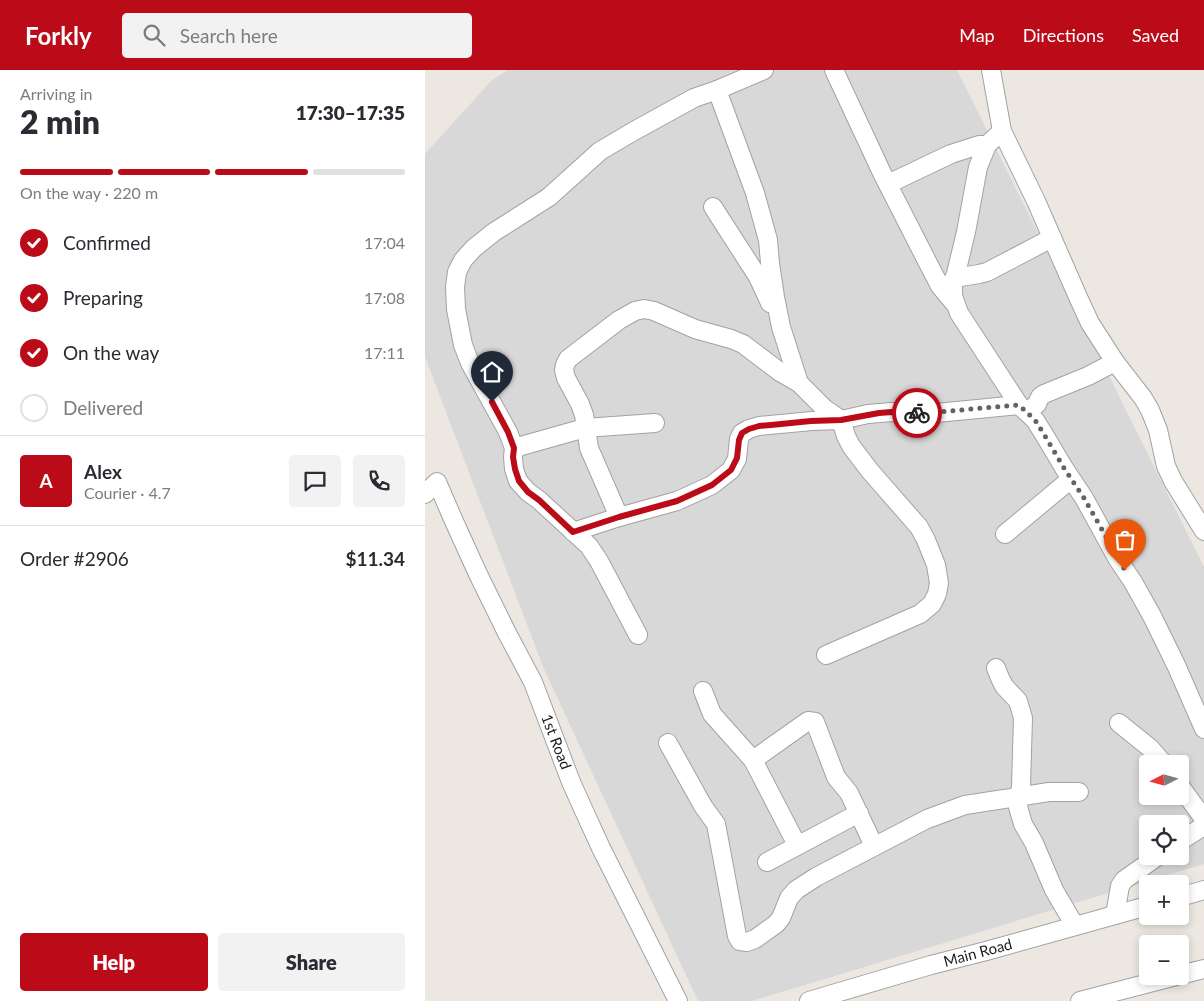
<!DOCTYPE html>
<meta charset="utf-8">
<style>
:root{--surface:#fff;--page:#f2f2f3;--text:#2b2b33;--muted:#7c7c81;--line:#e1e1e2;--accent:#bb0b18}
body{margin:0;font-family:Lato,sans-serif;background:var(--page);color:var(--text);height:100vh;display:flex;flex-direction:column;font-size:19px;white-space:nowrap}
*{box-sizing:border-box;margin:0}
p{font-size:16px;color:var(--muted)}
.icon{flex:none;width:28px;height:28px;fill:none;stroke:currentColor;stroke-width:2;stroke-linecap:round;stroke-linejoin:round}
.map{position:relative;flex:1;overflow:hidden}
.panel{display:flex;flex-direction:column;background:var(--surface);width:425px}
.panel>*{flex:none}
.needle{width:32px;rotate:264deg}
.fabs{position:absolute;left:714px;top:685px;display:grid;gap:10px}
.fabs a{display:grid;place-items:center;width:50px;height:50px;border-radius:5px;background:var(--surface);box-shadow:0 2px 8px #0003;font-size:25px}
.pin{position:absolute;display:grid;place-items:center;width:42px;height:42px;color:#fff;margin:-51px -21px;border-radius:50% 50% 50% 0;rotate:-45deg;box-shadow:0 0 5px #0007}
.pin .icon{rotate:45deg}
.courier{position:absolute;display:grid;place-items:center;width:50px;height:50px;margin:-25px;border:4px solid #bb0b18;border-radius:50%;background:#fff;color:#222;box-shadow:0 1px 6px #0007}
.headline em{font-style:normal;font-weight:800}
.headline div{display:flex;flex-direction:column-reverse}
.headline{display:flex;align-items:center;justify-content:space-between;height:85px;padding:0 20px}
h1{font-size:32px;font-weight:800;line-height:38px}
.bar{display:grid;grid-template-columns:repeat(4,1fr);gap:8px 5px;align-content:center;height:60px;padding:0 20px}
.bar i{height:6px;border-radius:4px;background:var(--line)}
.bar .active{background:var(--accent)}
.bar p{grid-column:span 4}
.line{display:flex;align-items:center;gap:12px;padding:0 20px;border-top:1px solid var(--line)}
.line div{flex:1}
.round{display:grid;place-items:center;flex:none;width:52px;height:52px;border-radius:5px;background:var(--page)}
ol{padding:0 20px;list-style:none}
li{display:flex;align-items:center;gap:15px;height:55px}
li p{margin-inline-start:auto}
li .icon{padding:5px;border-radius:50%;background:var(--accent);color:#fff;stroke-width:4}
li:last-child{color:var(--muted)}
li i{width:28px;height:28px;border:2px solid var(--line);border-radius:50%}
.primary-button{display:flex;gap:10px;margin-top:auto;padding:10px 20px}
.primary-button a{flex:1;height:58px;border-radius:5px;background:var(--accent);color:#fff;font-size:20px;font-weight:800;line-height:58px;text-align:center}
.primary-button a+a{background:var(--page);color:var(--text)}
header{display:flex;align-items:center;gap:30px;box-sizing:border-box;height:70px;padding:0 25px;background:var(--accent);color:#fff}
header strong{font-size:24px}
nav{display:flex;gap:28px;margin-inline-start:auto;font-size:18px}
.search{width:350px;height:45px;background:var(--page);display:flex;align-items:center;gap:12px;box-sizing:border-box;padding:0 18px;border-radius:5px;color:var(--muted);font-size:19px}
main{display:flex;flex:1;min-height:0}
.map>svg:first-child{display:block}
.residential{fill:#d9d8d8;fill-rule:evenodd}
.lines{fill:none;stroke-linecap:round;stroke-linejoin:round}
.minor-casing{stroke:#a2a2a2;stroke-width:20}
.minor{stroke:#fff;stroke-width:18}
.done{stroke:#646360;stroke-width:5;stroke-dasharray:0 9}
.route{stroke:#bb0b18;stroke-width:6}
.labels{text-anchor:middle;stroke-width:4;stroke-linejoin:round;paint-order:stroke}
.street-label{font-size:15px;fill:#1b1b1b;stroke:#fff}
</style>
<header>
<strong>Forkly</strong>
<div class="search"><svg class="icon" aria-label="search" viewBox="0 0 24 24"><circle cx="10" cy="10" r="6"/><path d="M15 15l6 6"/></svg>Search here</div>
<nav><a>Map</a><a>Directions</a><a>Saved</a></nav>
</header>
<main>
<section class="panel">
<div class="headline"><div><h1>2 min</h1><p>Arriving in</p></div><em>17:30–17:35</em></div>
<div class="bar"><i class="active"></i><i class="active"></i><i class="active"></i><i></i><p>On the way · 220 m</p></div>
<ol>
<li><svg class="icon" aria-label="check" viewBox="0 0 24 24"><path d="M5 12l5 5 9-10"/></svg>Confirmed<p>17:04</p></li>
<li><svg class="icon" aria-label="check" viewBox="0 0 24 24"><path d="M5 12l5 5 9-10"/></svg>Preparing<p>17:08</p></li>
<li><svg class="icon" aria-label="check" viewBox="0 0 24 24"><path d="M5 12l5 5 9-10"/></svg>On the way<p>17:11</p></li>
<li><i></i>Delivered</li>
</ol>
<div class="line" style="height:90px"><b class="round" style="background:var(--accent);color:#fff">A</b><div><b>Alex</b><p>Courier · 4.7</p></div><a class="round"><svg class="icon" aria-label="chat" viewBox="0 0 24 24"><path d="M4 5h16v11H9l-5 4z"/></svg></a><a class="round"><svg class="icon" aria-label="phone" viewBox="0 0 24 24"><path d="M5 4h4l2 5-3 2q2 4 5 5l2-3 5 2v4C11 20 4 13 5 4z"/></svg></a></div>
<div class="line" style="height:65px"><div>Order #2906</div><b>$11.34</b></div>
<div class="primary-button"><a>Help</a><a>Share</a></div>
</section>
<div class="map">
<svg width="779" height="931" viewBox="0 0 779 931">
<rect width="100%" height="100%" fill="#ece8e1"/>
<path class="residential" d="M 83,0 L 532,0 L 779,497 L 779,794 L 327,931 L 273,931 L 119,599 L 0,287 L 0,84 L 67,10 ZM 722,694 L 755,694 L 755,726 L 722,726 ZM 722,754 L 755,754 L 755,786 L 722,786 Z"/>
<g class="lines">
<g class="minor-casing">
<g id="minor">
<path d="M 409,0 L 457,103 L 506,199 L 515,216 L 530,234"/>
<path d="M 566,0 L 577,61 L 611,131 L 653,227 L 665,253 L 690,292"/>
<path d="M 292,20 L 330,123 L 343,170 L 345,193 L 350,227 L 356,257 L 374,313"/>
<path d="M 577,61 L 562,75 L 553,97 L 541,162 L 528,216 L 528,226 L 534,243 L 594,335 L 610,350 L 620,366 L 639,398 L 659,428 L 692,488 L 708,512 L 727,546 L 751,595 L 779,659"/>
<path d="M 463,114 L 526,84 L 554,75 L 562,75"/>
<path d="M 288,137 L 333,207 L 345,233"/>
<path d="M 529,208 L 554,204 L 562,202 L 627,168"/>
<path d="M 602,342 L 612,334 L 615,327 L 619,324 L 663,306 L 690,292 L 718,328 L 725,340 L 733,360 L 741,396 L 748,411 L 779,461"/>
<path d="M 89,378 L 160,358 L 230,353"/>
<path d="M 0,424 L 12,412 L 28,449 L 53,504 L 82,563 L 108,612 L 146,712 L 160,743 L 176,778 L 253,931"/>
<path d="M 194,447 L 164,378 L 159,345 L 155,334 L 141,308 L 139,300 L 140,295 L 143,289 L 194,250 L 210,241 L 219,239 L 229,241 L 270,259 L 306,269 L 318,274 L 355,302 L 374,313 L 400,339 L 416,350 L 421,366 L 426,376 L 445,401 L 494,457 L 501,470 L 511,495 L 514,513 L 512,524 L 507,534 L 495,544 L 401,585"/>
<path d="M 148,462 L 194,447 L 252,431 L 287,415 L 306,400 L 312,389 L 314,369 L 317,363 L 324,359 L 334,356 L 387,351 L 416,350 L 443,344 L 467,342 L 511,343 L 594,335"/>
<path d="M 580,464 L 646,409"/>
<path d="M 213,565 L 174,491 L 164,476 L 114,430 L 103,422 L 93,411 L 89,399 L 88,387 L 89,378 L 83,362 L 45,293 L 38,275 L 31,239 L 30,217 L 32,202 L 38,190 L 49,178 L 69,162 L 124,127 L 175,81 L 209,61 L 269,28 L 292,20 L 339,0"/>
<path d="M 571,598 L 575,608 L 579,616 L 593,631 L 598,648 L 596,716 L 593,737 L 598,754 L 609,773 L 629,820 L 650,856"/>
<path d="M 278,621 L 287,644 L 328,690 L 372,775"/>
<path d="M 694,653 L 725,678 L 739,694"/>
<path d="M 243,673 L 278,736 L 291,754 L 312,866 L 315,871 L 322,872 L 330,869 L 351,854 L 356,848 L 364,828 L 371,820 L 391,807 L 502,749 L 540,735 L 624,722 L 654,722"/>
<path d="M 328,690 L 383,651 L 390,652 L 411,707 L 424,723 L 449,776"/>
<path d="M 755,716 L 779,749"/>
<path d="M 755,771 L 779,756"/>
<path d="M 342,792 L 434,743"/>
<path d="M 755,827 L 779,820"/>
<path d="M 690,845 L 695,816 L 699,810 L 733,786"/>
<path d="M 755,905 L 779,899"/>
<path d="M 384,931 L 506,895 L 561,881 L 722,836"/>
<path d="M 655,931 L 751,906"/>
</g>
</g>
<use href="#minor" class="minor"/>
</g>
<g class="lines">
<path class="done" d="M 492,343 L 512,342 L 594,335 L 610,350 L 620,366 L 639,398 L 659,428 L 700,500"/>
<path class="route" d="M 67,332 L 83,362 L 89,378 L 88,387 L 90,399 L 94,411 L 103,422 L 114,430 L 148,462 L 194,447 L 252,431 L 287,415 L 306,400 L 312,388 L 314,370 L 317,363 L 324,359 L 334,356 L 346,355 L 386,351 L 416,350 L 454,343 L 467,342 L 492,343"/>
</g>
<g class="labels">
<g class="street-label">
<text transform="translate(131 672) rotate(69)" y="5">1st Road</text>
<text transform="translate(553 883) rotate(-15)" y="5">Main Road</text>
</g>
</g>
</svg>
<div class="fabs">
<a><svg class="needle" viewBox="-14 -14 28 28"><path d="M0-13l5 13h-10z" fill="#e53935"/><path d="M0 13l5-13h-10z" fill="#7c7c81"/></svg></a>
<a><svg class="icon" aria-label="locate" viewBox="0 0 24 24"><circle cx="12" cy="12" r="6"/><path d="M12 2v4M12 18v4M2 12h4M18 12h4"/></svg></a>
<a>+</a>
<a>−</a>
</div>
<div class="pin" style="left:700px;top:500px;background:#ea580c"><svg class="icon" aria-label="bag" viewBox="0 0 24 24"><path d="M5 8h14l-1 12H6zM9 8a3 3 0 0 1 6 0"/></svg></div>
<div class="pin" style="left:67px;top:332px;background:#1f2937"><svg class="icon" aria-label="home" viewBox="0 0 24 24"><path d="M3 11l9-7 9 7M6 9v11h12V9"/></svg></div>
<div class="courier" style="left:492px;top:343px"><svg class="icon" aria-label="bike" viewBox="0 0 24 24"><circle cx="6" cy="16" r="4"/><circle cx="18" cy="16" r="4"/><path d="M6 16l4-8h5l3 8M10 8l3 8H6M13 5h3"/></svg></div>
</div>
</main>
